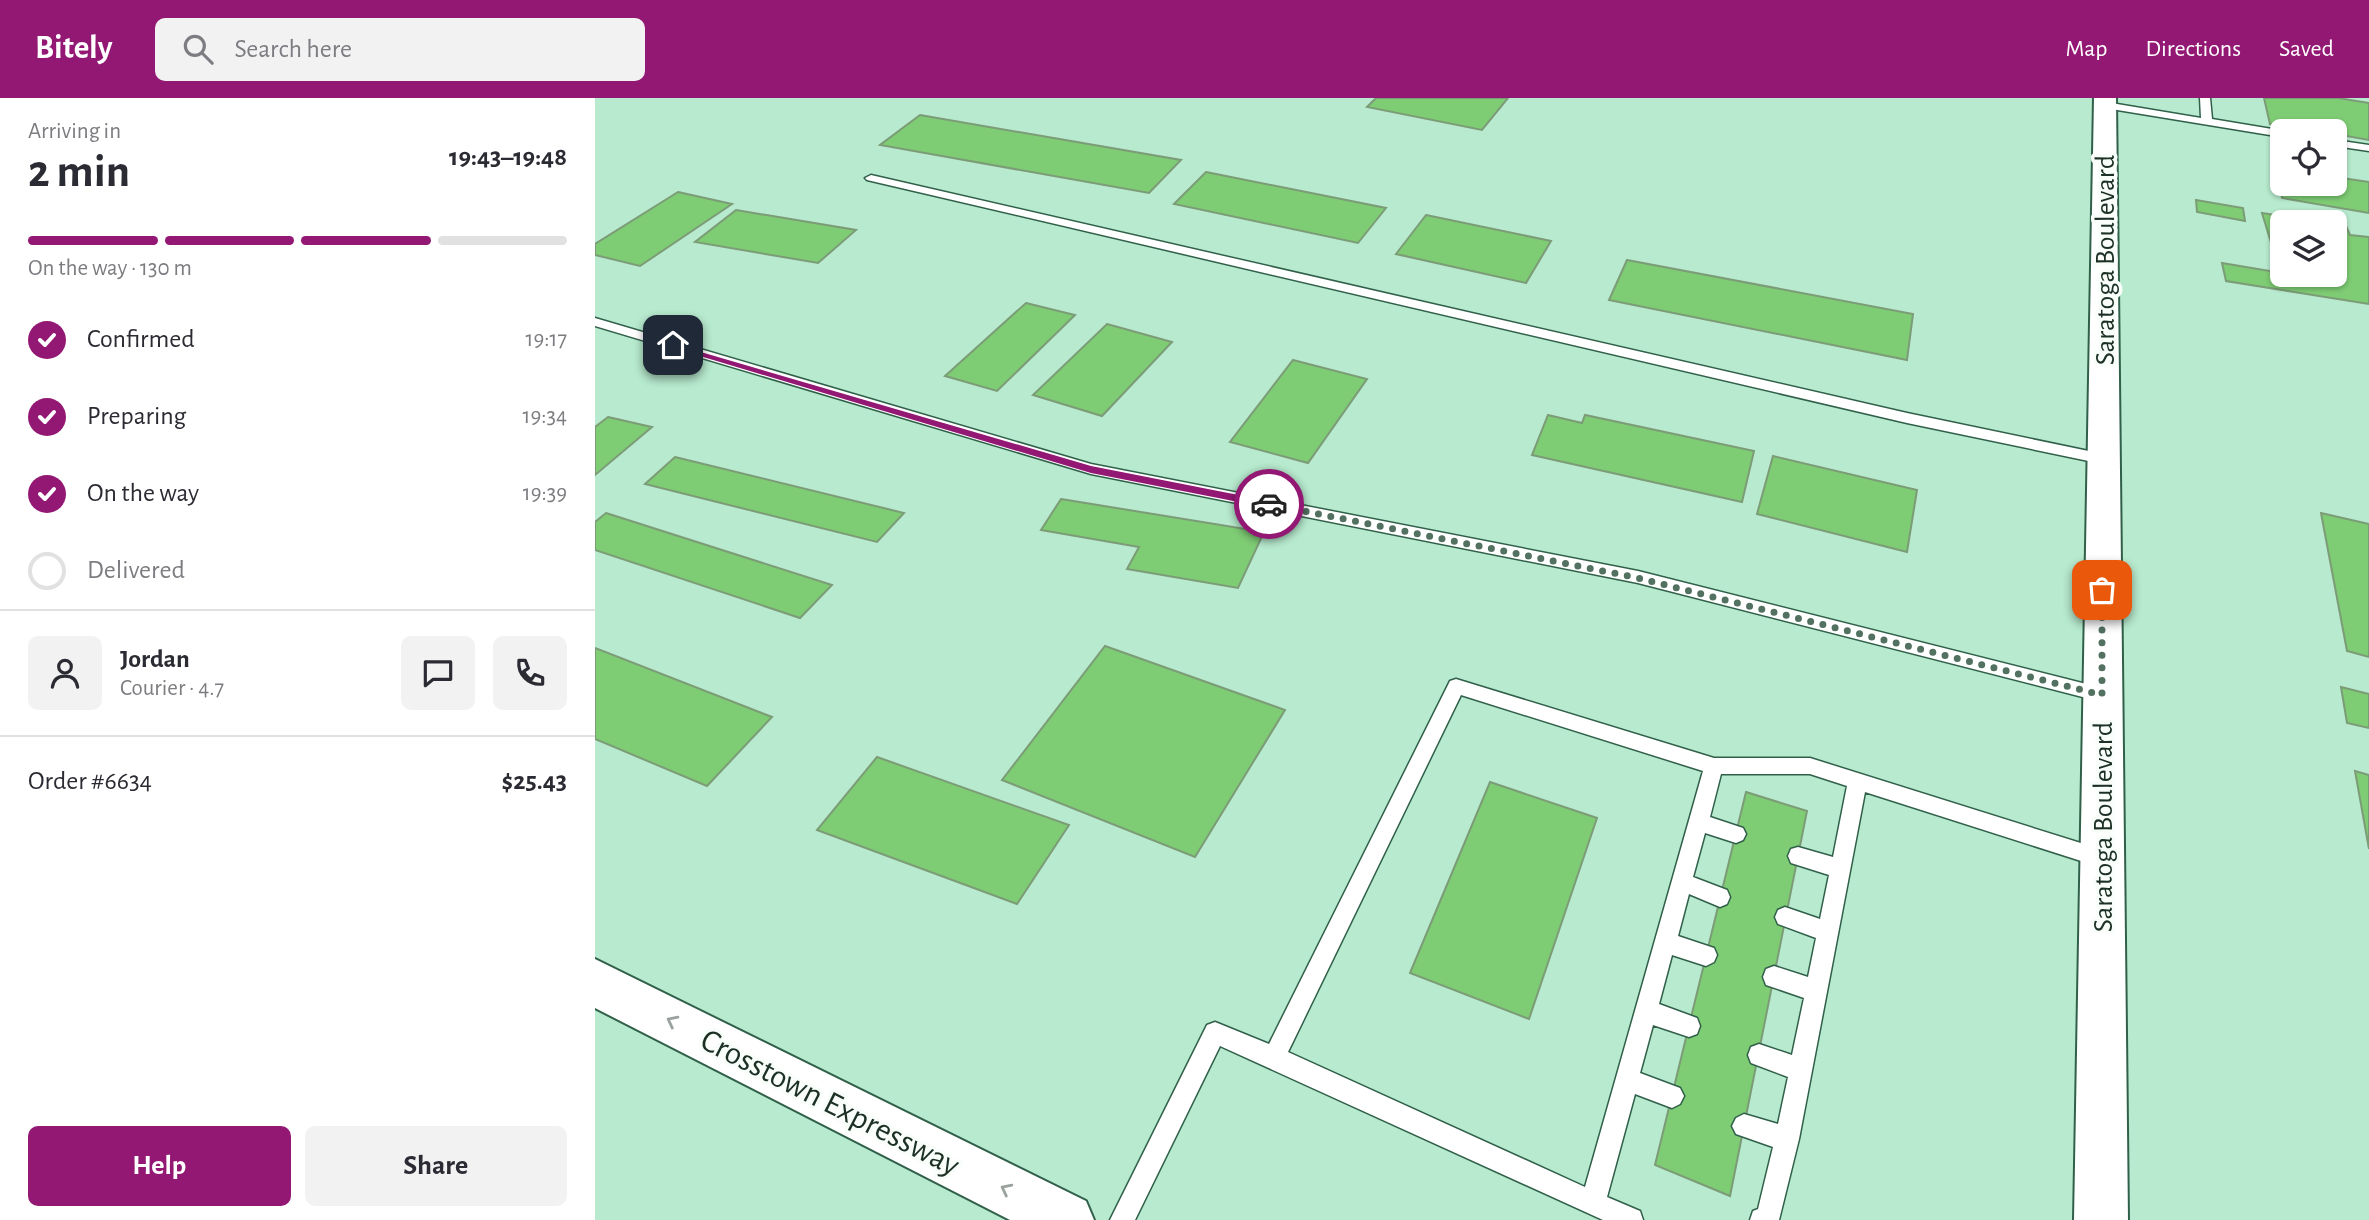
<!DOCTYPE html>
<meta charset="utf-8">
<style>
:root{--surface:#fff;--page:#f2f2f3;--text:#2b2b33;--muted:#7c7c81;--line:#e1e1e2;--accent:#931874}
body{margin:0;font-family:"Alegreya Sans",sans-serif;background:var(--page);color:var(--text);height:100vh;display:flex;flex-direction:column;font-size:26px;white-space:nowrap}
*{box-sizing:border-box;margin:0}
p{font-size:23px;color:var(--muted)}
.icon{flex:none;width:38px;height:38px;fill:none;stroke:currentColor;stroke-width:2;stroke-linecap:round;stroke-linejoin:round}
.map{position:relative;flex:1;overflow:hidden}
.details{display:flex;flex-direction:column;background:var(--surface);width:595px}
.details>*{flex:none}
.buttons{position:absolute;left:1675px;top:21px;display:grid;gap:14px}
.buttons a{display:grid;place-items:center;width:77px;height:77px;border-radius:10px;background:var(--surface);box-shadow:0 2px 5px #0004;font-size:35px}
.pin{position:absolute;display:grid;place-items:center;width:60px;height:60px;color:#fff;margin:-30px;border-radius:14px;box-shadow:0 4px 10px #0006}
.courier{position:absolute;display:grid;place-items:center;width:70px;height:70px;margin:-35px;border:5px solid #931874;border-radius:50%;background:#fff;color:#222;box-shadow:0 2px 9px #0007}
.summary em{font-style:normal;font-weight:600}
.summary div{display:flex;flex-direction:column-reverse}
.summary{display:flex;align-items:center;justify-content:space-between;height:119px;padding:0 28px}
h1{font-size:46px;font-weight:600;line-height:52px}
.bar{display:grid;grid-template-columns:repeat(4,1fr);gap:10px 7px;align-content:center;height:84px;padding:0 28px}
.bar i{height:9px;border-radius:5px;background:var(--line)}
.bar .on{background:var(--accent)}
.bar p{grid-column:span 4}
.line{display:flex;align-items:center;gap:18px;padding:0 28px;border-top:2px solid var(--line)}
.line div{flex:1}
.round{display:grid;place-items:center;flex:none;width:74px;height:74px;border-radius:10px;background:var(--page)}
ol{padding:0 28px;list-style:none}
li{display:flex;align-items:center;gap:21px;height:77px}
li p{margin-inline-start:auto}
li .icon{padding:7px;border-radius:50%;background:var(--accent);color:#fff;stroke-width:4}
li:last-child{color:var(--muted)}
li i{width:38px;height:38px;border:4px solid var(--line);border-radius:50%}
.primary-button{display:flex;gap:14px;margin-top:auto;padding:14px 28px}
.primary-button a{flex:1;height:80px;border-radius:10px;background:var(--accent);color:#fff;font-size:28px;font-weight:600;line-height:80px;text-align:center}
.primary-button a+a{background:var(--page);color:var(--text)}
header{display:flex;align-items:center;gap:42px;box-sizing:border-box;height:98px;padding:0 35px;background:var(--accent);color:#fff}
header strong{font-size:33px}
nav{display:flex;gap:38px;margin-inline-start:auto;font-size:24px}
.search{width:490px;height:63px;background:var(--page);display:flex;align-items:center;gap:18px;box-sizing:border-box;padding:0 24px;border-radius:10px;color:var(--muted);font-size:26px}
main{display:flex;flex:1;min-height:0}
.map>svg:first-child{display:block}
.building{fill:#7ecc74;stroke:#7c9c77;stroke-width:2}
.lines{fill:none;stroke-linecap:round;stroke-linejoin:round}
.service-casing{stroke:#31604a;stroke-width:3}
.secondary-casing{stroke:#31604a;stroke-width:4}
.service{fill:#fff;fill-rule:evenodd}
.secondary{fill:#fff;fill-rule:evenodd}
.oneway{stroke:#99a29d}
.route{fill:#931874}
.done{stroke:#527160;stroke-width:7;stroke-dasharray:0 12.6}
.labels{text-anchor:middle;stroke-width:7;stroke-linejoin:round;paint-order:stroke}
.street-label{font-size:28px;fill:#1c3025;stroke:#f9fefb}
.near-street-label{font-size:33px;fill:#1c3025;stroke:#f9fefb}
</style>
<header>
<strong>Bitely</strong>
<div class="search"><svg class="icon" aria-label="search" viewBox="0 0 24 24"><circle cx="10" cy="10" r="6"/><path d="M15 15l6 6"/></svg>Search here</div>
<nav><a>Map</a><a>Directions</a><a>Saved</a></nav>
</header>
<main>
<section class="details">
<div class="summary"><div><h1>2 min</h1><p>Arriving in</p></div><em>19:43–19:48</em></div>
<div class="bar"><i class="on"></i><i class="on"></i><i class="on"></i><i></i><p>On the way · 130 m</p></div>
<ol>
<li><svg class="icon" aria-label="check" viewBox="0 0 24 24"><path d="M5 12l5 5 9-10"/></svg>Confirmed<p>19:17</p></li>
<li><svg class="icon" aria-label="check" viewBox="0 0 24 24"><path d="M5 12l5 5 9-10"/></svg>Preparing<p>19:34</p></li>
<li><svg class="icon" aria-label="check" viewBox="0 0 24 24"><path d="M5 12l5 5 9-10"/></svg>On the way<p>19:39</p></li>
<li><i></i>Delivered</li>
</ol>
<div class="line" style="height:126px"><a class="round"><svg class="icon" aria-label="person" viewBox="0 0 24 24"><circle cx="12" cy="8" r="4"/><path d="M4 21q1-7 8-7t8 7"/></svg></a><div><b>Jordan</b><p>Courier · 4.7</p></div><a class="round"><svg class="icon" aria-label="chat" viewBox="0 0 24 24"><path d="M4 5h16v11H9l-5 4z"/></svg></a><a class="round"><svg class="icon" aria-label="phone" viewBox="0 0 24 24"><path d="M5 4h4l2 5-3 2q2 4 5 5l2-3 5 2v4C11 20 4 13 5 4z"/></svg></a></div>
<div class="line" style="height:91px"><div>Order #6634</div><b>$25.43</b></div>
<div class="primary-button"><a>Help</a><a>Share</a></div>
</section>
<div class="map">
<svg width="1774" height="1122" viewBox="0 0 1774 1122">
<rect width="100%" height="100%" fill="#b7eace"/>
<g class="building">
<path d="M 781,0 L 913,0 L 887,32 L 772,9 Z"/>
<path d="M 1669,0 L 1743,0 L 1774,5 L 1774,42 L 1740,36 L 1740,33 L 1675,26 Z"/>
<path d="M 325,17 L 586,62 L 554,95 L 285,47 Z"/>
<path d="M 1681,69 L 1687,70 L 1687,86 L 1740,86 L 1740,79 L 1774,84 L 1774,115 L 1687,100 Z"/>
<path d="M 611,74 L 791,110 L 763,145 L 579,106 Z"/>
<path d="M 83,94 L 137,106 L 45,168 L 0,157 L 0,146 Z"/>
<path d="M 1601,102 L 1648,110 L 1650,123 L 1602,114 Z"/>
<path d="M 141,112 L 261,132 L 223,165 L 100,144 Z"/>
<path d="M 1667,115 L 1727,124 L 1687,124 L 1687,153 L 1678,151 Z"/>
<path d="M 831,117 L 956,143 L 931,185 L 801,156 Z"/>
<path d="M 1740,126 L 1751,128 L 1755,137 L 1774,139 L 1774,206 L 1631,183 L 1627,165 L 1687,175 L 1687,177 L 1725,181 L 1724,177 L 1740,177 Z"/>
<path d="M 1032,162 L 1318,216 L 1312,262 L 1014,202 Z"/>
<path d="M 431,205 L 480,217 L 402,293 L 350,278 Z"/>
<path d="M 512,226 L 577,244 L 507,318 L 438,297 Z"/>
<path d="M 698,262 L 772,281 L 713,365 L 635,344 Z"/>
<path d="M 953,317 L 987,325 L 990,317 L 1159,353 L 1147,404 L 937,357 Z"/>
<path d="M 13,319 L 57,329 L 0,377 L 0,329 Z"/>
<path d="M 1178,358 L 1322,392 L 1312,454 L 1162,416 Z"/>
<path d="M 80,359 L 309,415 L 282,444 L 50,386 Z"/>
<path d="M 466,401 L 669,434 L 643,490 L 532,471 L 544,449 L 446,432 Z"/>
<path d="M 11,415 L 237,487 L 205,520 L 0,452 L 0,424 Z"/>
<path d="M 1726,415 L 1774,426 L 1774,559 L 1752,553 Z"/>
<path d="M 510,548 L 690,612 L 600,759 L 407,682 Z"/>
<path d="M 0,550 L 177,619 L 112,688 L 0,641 Z"/>
<path d="M 1746,589 L 1774,596 L 1774,630 L 1752,625 Z"/>
<path d="M 282,659 L 474,727 L 422,806 L 222,732 Z"/>
<path d="M 1760,673 L 1774,677 L 1774,751 Z"/>
<path d="M 895,684 L 1002,720 L 934,921 L 815,875 Z"/>
<path d="M 1151,694 L 1212,713 L 1135,1098 L 1060,1067 Z"/>
</g>
<g class="lines">
<g class="service-casing">
<g id="service">
<path d="M 1605,0 L 1615,0 L 1617,21 L 1689,33 L 1687,39 L 1510,10 L 1505,7 L 1510,4 L 1606,20 Z"/>
<path d="M 1740,42 L 1774,47 L 1774,53 L 1740,48 Z"/>
<path d="M 276,77 L 1312,315 L 1508,356 L 1515,361 L 1508,366 L 1312,325 L 272,82 L 270,80 Z"/>
<path d="M 0,220 L 496,366 L 1043,473 L 1507,590 L 1513,592 L 1516,597 L 1513,602 L 1507,604 L 1043,485 L 496,376 L 0,228 Z"/>
<path d="M 861,581 L 1119,660 L 1215,660 L 1508,752 L 1515,754 L 1518,761 L 1515,768 L 1508,770 L 1270,694 L 1204,1041 L 1184,1122 L 1155,1122 L 1158,1113 L 1163,1111 L 1178,1049 L 1141,1036 L 1137,1028 L 1141,1020 L 1149,1016 L 1183,1026 L 1193,979 L 1156,965 L 1153,957 L 1156,949 L 1164,946 L 1197,957 L 1209,900 L 1171,887 L 1168,879 L 1171,871 L 1179,868 L 1213,879 L 1221,840 L 1183,826 L 1180,819 L 1183,812 L 1190,809 L 1225,821 L 1234,777 L 1196,765 L 1193,758 L 1196,751 L 1203,749 L 1238,759 L 1252,688 L 1215,676 L 1126,676 L 1115,719 L 1148,730 L 1151,736 L 1148,742 L 1141,745 L 1110,735 L 1098,779 L 1132,792 L 1135,799 L 1132,806 L 1125,809 L 1094,796 L 1083,838 L 1119,850 L 1122,857 L 1119,864 L 1111,868 L 1077,857 L 1064,906 L 1102,920 L 1105,928 L 1102,936 L 1094,939 L 1058,927 L 1045,975 L 1085,990 L 1089,998 L 1085,1006 L 1077,1010 L 1040,996 L 1012,1099 L 1045,1113 L 1048,1122 L 1008,1122 L 625,948 L 540,1122 L 515,1122 L 612,927 L 620,924 L 674,946 L 855,583 ZM 866,597 L 1108,673 L 990,1089 L 693,954 Z"/>
</g>
</g>
<g class="secondary-casing">
<g id="secondary">
<path d="M 1499,0 L 1521,0 L 1533,1122 L 1479,1122 Z"/>
<path d="M 0,861 L 491,1103 L 499,1122 L 415,1122 L 0,910 Z"/>
</g>
</g>
<use href="#service" class="service"/>
<use href="#secondary" class="secondary"/>
</g>
<defs><path id="oneway-chevron" d="M-2-3.5L2.5 0L-2 3.5" fill="none" stroke-width="1.6" stroke-linecap="round" stroke-linejoin="round" transform="scale(1.75)"/></defs>
<g class="oneway">
<use href="#oneway-chevron" transform="translate(77 923) rotate(-153)"/>
<use href="#oneway-chevron" transform="translate(411 1091) rotate(-153)"/>
</g>
<path class="route" d="M 75,245 L 496,368 L 674,403 L 679,406 L 674,410 L 496,375 L 75,249 Z"/>
<g class="lines">
<path class="done" d="M 674,406 L 1043,480 L 1507,597 L 1507,492"/>
</g>
<g class="labels">
<g class="street-label">
<text transform="translate(1509 162) rotate(-90)" y="10">Saratoga Boulevard</text>
<text transform="translate(1507 729) rotate(-90)" y="10">Saratoga Boulevard</text>
</g>
<g class="near-street-label">
<text transform="translate(236 1003) rotate(27)" y="12">Crosstown Expressway</text>
</g>
</g>
</svg>
<div class="buttons">
<a><svg class="icon" aria-label="locate" viewBox="0 0 24 24"><circle cx="12" cy="12" r="6"/><path d="M12 2v4M12 18v4M2 12h4M18 12h4"/></svg></a>
<a><svg class="icon" aria-label="layers" viewBox="0 0 24 24"><path d="M12 4l9 5-9 5-9-5zM3 14l9 5 9-5"/></svg></a>
</div>
<div class="pin" style="left:1507px;top:492px;background:#ea580c"><svg class="icon" aria-label="bag" viewBox="0 0 24 24"><path d="M5 8h14l-1 12H6zM9 8a3 3 0 0 1 6 0"/></svg></div>
<div class="pin" style="left:78px;top:247px;background:#1f2937"><svg class="icon" aria-label="home" viewBox="0 0 24 24"><path d="M3 11l9-7 9 7M6 9v11h12V9"/></svg></div>
<div class="courier" style="left:674px;top:406px"><svg class="icon" aria-label="car" viewBox="0 0 24 24"><path d="M5 17H2v-5l4-1 3-4h7l3 4 3 1v5h-3M9 17h6M6 11h13"/><circle cx="7" cy="17" r="2"/><circle cx="17" cy="17" r="2"/></svg></div>
</div>
</main>
